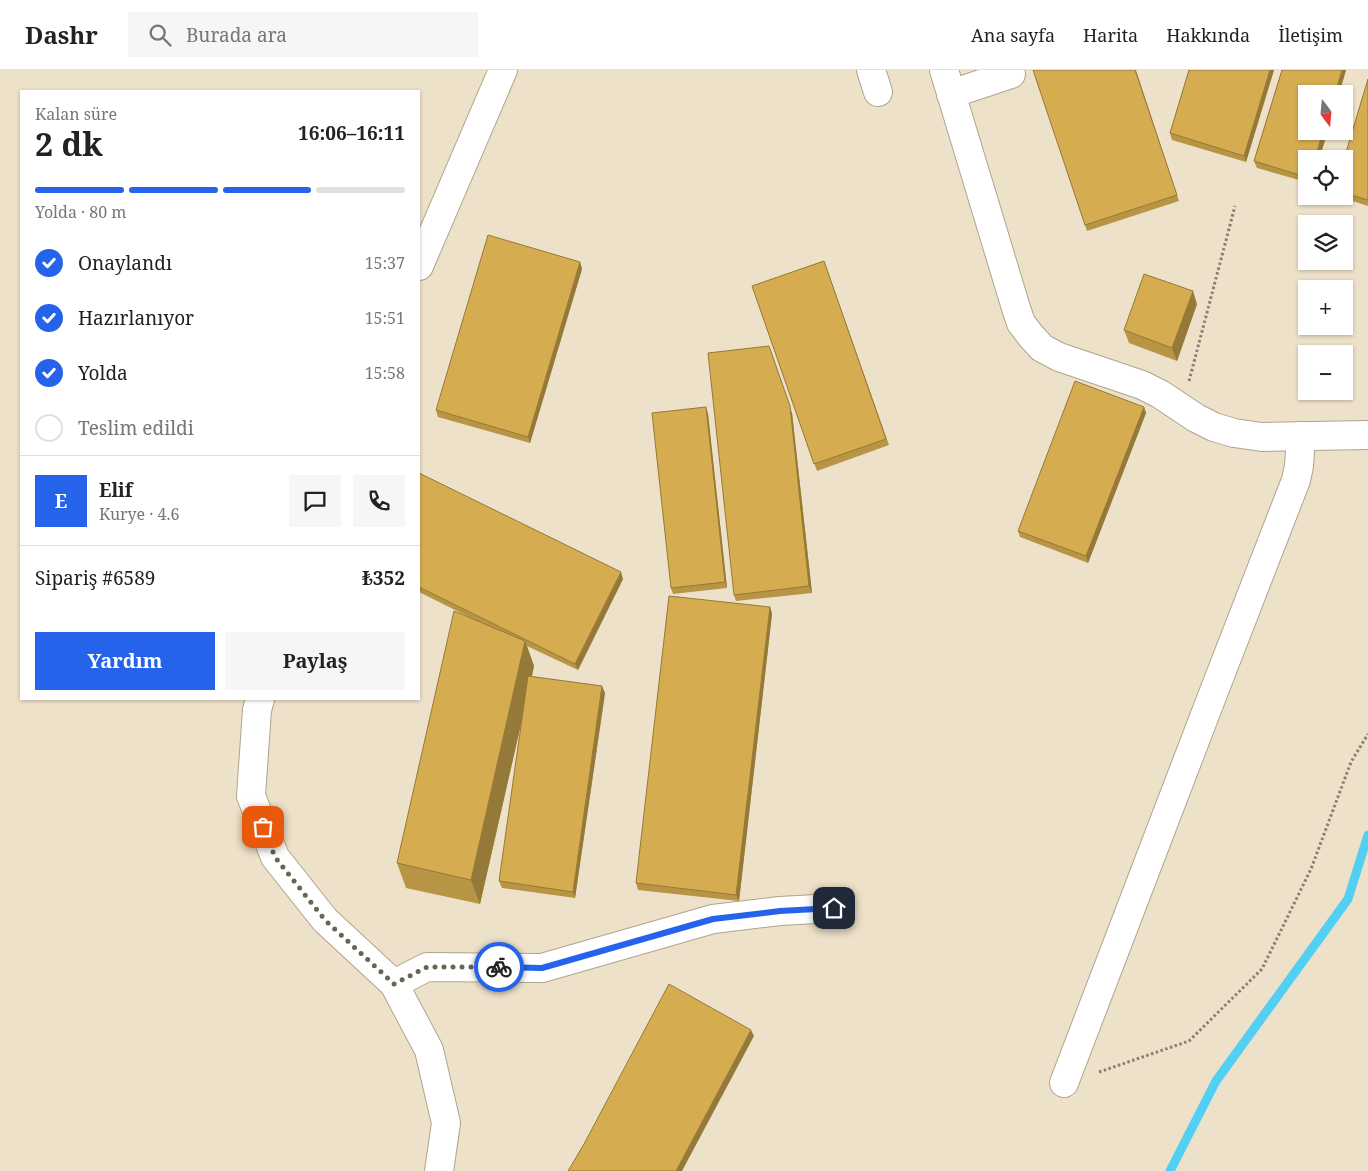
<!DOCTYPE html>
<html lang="tr">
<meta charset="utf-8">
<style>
:root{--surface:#fff;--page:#f6f6f6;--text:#222;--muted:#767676;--line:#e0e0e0;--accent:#2563eb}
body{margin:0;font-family:"Noto Serif",serif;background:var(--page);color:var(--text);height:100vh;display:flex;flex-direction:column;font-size:19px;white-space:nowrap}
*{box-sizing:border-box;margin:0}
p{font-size:16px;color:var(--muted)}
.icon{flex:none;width:28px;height:28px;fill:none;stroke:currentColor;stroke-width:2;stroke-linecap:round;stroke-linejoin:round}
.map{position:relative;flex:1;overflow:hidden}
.drawer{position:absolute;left:20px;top:20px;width:400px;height:610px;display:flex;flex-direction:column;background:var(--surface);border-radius:0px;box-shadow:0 1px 4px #0004}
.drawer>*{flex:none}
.needle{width:32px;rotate:164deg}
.controls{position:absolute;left:1298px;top:15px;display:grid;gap:10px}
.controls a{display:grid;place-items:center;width:55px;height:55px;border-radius:0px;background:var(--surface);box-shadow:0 1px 4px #0004;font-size:25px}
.pin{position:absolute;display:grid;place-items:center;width:42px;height:42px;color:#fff;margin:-21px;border-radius:10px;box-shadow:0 2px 8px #0006}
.courier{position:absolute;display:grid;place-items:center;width:50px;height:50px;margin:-25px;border:4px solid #2563eb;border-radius:50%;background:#fff;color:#222;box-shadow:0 1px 6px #0007}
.summary em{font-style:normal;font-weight:700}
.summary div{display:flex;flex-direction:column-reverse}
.summary{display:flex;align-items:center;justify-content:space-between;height:85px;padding:0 15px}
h1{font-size:32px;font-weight:700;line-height:38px}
.bar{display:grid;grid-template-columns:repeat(4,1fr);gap:8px 5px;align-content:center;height:60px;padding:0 15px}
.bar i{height:6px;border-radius:4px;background:var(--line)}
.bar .selected{background:var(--accent)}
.bar p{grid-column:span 4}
.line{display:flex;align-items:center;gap:12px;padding:0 15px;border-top:1px solid var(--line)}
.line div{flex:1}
.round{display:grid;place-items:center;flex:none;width:52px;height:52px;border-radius:0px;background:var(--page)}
ol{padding:0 15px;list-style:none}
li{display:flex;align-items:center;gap:15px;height:55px}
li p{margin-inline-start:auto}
li .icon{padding:5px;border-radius:50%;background:var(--accent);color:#fff;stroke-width:4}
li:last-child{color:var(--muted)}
li i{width:28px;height:28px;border:2px solid var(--line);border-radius:50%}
.cta{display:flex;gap:10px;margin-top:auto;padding:10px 15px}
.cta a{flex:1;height:58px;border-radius:0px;background:var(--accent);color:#fff;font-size:20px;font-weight:700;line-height:58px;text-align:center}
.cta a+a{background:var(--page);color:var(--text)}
header{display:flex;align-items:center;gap:30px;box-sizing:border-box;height:70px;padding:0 25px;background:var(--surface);border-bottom:1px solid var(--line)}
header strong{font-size:24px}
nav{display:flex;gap:28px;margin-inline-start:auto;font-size:18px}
.search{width:350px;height:45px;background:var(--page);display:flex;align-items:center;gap:12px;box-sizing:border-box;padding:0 18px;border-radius:0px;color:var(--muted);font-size:19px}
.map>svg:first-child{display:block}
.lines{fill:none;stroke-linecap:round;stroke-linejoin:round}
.stream{stroke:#52d0f4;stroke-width:9}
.minor-casing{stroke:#afa48d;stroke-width:30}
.path{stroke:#877f6f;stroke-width:3;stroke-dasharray:2.5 2.5;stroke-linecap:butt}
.minor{stroke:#fff;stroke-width:28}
.wall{fill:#b79545}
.shaded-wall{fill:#957938}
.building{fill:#d5ad50;stroke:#957938}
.done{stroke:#6b6456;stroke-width:5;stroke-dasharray:0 9}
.route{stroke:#2563eb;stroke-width:6}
</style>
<header>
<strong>Dashr</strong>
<div class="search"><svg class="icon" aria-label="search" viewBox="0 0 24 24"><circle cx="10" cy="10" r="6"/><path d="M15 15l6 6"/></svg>Burada ara</div>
<nav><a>Ana sayfa</a><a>Harita</a><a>Hakkında</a><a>İletişim</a></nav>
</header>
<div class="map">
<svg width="1368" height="1101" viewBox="0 0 1368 1101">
<rect width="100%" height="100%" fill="#ede1c9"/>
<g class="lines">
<path class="stream" d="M 1170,1101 L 1216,1011 L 1348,829 L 1368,765"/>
<g class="minor-casing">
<g id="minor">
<path d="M 871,0 L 878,22"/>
<path d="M 944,0 L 1016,238 L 1021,253 L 1031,266 L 1042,278 L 1059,287 L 1142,315 L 1160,324 L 1196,348 L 1214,357 L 1234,363 L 1262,367 L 1368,365"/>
<path d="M 951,24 L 1011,4"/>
<path d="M 419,196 L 503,0"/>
<path d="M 260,629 L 257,640 L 251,726 L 275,787 L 325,850 L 394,914 L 429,980 L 446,1053 L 439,1101"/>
<path d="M 394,914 L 427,897 L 542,898 L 713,849 L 780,841 L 834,838"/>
<path d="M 1064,1013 L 1211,629 L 1296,410 L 1299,396 L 1301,366"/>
</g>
</g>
<g class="path">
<path d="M 1189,311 L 1235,136"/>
<path d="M 1099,1002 L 1189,971 L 1262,899 L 1311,799 L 1351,692 L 1368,664"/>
</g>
<use href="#minor" class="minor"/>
</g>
<g class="wall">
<path d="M 1033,0 L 1136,0 L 1179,131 L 1087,161 Z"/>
<path d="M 1189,0 L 1274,0 L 1246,92 L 1172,70 L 1170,63 Z"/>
<path d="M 1282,0 L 1346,0 L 1339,24 L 1306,24 L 1328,61 L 1319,89 L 1306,89 L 1306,112 L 1257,98 L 1254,91 Z"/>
<path d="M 1368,9 L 1368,136 L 1337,126 L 1344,126 L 1344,89 Z"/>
<path d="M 824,191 L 889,375 L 817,401 L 752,216 Z"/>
<path d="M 580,192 L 582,199 L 530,373 L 438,347 L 436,340 Z"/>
<path d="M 1197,234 L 1177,291 L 1129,273 L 1124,260 Z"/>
<path d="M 706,337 L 708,344 L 727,518 L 673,524 L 671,518 Z"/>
<path d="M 1144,337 L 1146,343 L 1088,493 L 1020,467 L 1018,461 Z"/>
<path d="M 792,343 L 812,523 L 736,531 L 734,525 Z"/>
<path d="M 419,403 L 623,509 L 578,600 L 527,576 L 534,596 L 532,606 L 605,623 L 575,828 L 502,818 L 499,811 L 523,646 L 480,834 L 406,818 L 397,793 L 475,550 L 419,522 Z"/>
<path d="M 770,537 L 772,544 L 739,831 L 638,820 L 636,813 Z"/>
</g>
<g class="shaded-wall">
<path d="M 1270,0 L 1274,0 L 1246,92 L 1244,86 Z"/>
<path d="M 1342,0 L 1346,0 L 1339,24 L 1335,24 Z"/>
<path d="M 1323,61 L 1328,61 L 1319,89 L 1315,89 Z"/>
<path d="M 580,192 L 582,199 L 530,373 L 528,367 Z"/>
<path d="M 1193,221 L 1197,234 L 1177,291 L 1172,278 Z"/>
<path d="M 769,276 L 792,343 L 812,523 L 809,516 Z"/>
<path d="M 706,337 L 708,344 L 727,518 L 725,512 Z"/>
<path d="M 1144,337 L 1146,343 L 1088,493 L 1086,486 Z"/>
<path d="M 621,502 L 623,509 L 578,600 L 575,594 Z"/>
<path d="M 770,537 L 772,544 L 739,831 L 736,825 Z"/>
<path d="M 525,571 L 534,596 L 480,834 L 471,810 Z"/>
<path d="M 602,616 L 605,623 L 575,828 L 573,822 Z"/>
<path d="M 751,960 L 754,966 L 682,1101 L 676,1101 Z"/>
</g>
<g class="building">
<path d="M 1033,0 L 1135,0 L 1177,125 L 1085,155 Z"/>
<path d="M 1189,0 L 1270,0 L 1244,86 L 1170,63 Z"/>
<path d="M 1282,0 L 1342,0 L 1335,24 L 1306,24 L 1306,61 L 1323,61 L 1315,89 L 1306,89 L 1306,107 L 1254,91 Z"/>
<path d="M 1368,9 L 1368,130 L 1344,123 L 1344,89 Z"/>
<path d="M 488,165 L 580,192 L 528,367 L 436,340 Z"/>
<path d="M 824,191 L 886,369 L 814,394 L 752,216 Z"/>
<path d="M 1144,204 L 1193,221 L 1172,278 L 1124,260 Z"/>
<path d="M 769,276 L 790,336 L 809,516 L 734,525 L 708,283 Z"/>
<path d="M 1075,311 L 1144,337 L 1086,486 L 1018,461 Z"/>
<path d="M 706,337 L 725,512 L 671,518 L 652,343 Z"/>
<path d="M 419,403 L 621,502 L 575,594 L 419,517 Z"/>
<path d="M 669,526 L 770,537 L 736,825 L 636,813 Z"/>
<path d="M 454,541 L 525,571 L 471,810 L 397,793 Z"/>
<path d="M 528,606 L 602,616 L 573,822 L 499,811 Z"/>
<path d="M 669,914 L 751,960 L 676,1101 L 568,1101 L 584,1074 Z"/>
</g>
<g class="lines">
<path class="done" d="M 263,757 L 275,787 L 325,850 L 394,914 L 427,897 L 499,897"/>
<path class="route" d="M 499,897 L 542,898 L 713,849 L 780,841 L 834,838"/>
</g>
</svg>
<div class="controls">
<a><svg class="needle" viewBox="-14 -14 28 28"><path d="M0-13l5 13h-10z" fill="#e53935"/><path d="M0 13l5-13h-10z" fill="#767676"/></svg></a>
<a><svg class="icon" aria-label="locate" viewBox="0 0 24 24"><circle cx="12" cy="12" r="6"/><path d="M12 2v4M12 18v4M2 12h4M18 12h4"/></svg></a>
<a><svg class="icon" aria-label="layers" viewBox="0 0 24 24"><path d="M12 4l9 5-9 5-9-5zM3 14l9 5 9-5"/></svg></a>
<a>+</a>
<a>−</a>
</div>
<div class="pin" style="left:263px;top:757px;background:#ea580c"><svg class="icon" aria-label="bag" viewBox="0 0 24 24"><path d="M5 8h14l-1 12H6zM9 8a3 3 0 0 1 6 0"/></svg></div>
<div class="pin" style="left:834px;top:838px;background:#1f2937"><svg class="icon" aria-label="home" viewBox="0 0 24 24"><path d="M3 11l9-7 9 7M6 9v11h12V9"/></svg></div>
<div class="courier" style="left:499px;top:897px"><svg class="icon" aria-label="bike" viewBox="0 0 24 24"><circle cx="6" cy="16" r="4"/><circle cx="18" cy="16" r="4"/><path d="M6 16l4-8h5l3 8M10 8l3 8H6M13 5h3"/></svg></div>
<section class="drawer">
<div class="summary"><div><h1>2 dk</h1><p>Kalan süre</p></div><em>16:06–16:11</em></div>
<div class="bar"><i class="selected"></i><i class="selected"></i><i class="selected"></i><i></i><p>Yolda · 80 m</p></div>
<ol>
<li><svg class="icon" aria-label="check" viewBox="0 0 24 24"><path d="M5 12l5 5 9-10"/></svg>Onaylandı<p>15:37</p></li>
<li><svg class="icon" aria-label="check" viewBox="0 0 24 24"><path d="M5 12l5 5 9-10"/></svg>Hazırlanıyor<p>15:51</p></li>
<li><svg class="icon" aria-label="check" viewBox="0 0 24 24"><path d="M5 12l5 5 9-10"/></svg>Yolda<p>15:58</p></li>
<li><i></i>Teslim edildi</li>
</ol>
<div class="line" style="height:90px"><b class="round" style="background:var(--accent);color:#fff">E</b><div><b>Elif</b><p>Kurye · 4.6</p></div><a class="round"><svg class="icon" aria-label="chat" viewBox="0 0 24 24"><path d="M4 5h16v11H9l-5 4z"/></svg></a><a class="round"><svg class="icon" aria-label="phone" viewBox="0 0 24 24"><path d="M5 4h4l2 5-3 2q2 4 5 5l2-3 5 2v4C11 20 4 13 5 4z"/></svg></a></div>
<div class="line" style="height:65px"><div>Sipariş #6589</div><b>₺352</b></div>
<div class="cta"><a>Yardım</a><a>Paylaş</a></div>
</section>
</div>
